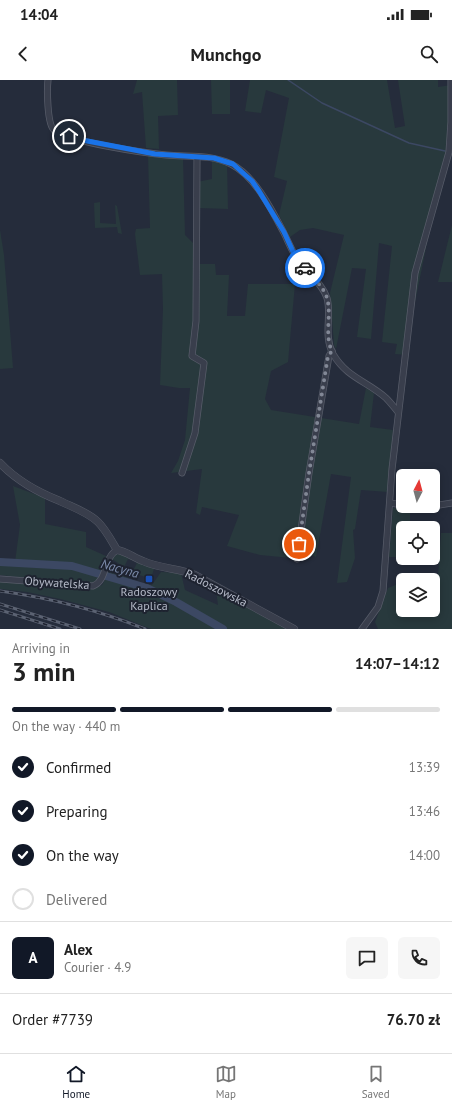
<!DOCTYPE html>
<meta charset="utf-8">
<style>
:root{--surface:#fff;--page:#f6f6f6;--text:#222;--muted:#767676;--line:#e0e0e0;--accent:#111827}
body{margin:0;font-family:"PT Sans",sans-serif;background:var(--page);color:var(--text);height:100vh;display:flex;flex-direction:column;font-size:15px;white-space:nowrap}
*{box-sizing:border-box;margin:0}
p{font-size:13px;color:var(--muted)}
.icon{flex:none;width:22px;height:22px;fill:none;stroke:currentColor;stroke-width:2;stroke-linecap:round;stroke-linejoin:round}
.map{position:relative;height:549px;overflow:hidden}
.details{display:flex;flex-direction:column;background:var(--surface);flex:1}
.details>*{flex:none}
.needle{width:26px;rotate:6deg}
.fabs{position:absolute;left:396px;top:389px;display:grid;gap:8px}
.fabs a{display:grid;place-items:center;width:44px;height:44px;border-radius:6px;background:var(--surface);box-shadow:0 2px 10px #0003;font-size:20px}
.pin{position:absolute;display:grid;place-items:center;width:34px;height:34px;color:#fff;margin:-17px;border:2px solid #fff;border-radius:50%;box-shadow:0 1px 4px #0007}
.courier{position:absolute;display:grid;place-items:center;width:40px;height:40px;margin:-20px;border:3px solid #1a73e8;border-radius:50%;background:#fff;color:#222;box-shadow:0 1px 5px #0007}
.summary em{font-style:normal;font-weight:600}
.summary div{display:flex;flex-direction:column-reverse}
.summary{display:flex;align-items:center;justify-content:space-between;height:68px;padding:0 12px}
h1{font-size:26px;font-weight:600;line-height:30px}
.bar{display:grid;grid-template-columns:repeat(4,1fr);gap:6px 4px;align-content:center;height:48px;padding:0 12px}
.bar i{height:5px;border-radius:3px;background:var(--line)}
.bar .on{background:var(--accent)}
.bar p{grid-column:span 4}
.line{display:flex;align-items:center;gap:10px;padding:0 12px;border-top:1px solid var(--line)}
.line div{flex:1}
.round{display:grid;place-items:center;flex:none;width:42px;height:42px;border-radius:6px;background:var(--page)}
ol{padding:0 12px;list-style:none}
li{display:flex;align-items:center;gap:12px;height:44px}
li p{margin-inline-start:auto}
li .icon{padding:4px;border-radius:50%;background:var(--accent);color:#fff;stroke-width:4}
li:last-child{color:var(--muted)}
li i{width:22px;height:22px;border:2px solid var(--line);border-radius:50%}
.status{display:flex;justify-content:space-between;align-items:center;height:28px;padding:0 20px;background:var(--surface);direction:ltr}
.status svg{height:11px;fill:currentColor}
header{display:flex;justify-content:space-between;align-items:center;height:52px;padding:0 12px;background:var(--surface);font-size:18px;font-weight:600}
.tab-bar{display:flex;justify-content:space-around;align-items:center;height:56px;border-top:1px solid var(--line);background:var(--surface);font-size:11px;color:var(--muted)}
.tab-bar a{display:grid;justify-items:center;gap:2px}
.tab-bar .on{color:var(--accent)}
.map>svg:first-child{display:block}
.green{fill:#28393d}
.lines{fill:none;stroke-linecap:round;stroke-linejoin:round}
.stream{stroke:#3c4863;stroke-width:1.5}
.river{stroke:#3c4863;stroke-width:8}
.minor-casing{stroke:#575c69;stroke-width:7}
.tertiary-casing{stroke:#575c69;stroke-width:8}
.minor{stroke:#393e4c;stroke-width:5.5}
.tertiary{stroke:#393e4c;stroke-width:7}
.rail-casing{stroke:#5b6272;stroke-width:3}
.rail{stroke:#1e2330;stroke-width:1.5;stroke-dasharray:4.5;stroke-linecap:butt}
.done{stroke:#828896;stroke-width:4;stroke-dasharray:0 7.2}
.route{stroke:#1a73e8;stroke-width:5}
.transit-dot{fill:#1a4fb4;stroke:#1e2330;stroke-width:1.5}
.labels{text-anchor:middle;stroke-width:4;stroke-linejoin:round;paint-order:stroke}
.street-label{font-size:12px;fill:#b4b9c7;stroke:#1e2330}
.poi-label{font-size:12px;fill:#b4b9c7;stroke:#1e2330}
.water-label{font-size:13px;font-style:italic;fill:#7e8dad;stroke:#1e2330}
</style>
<div class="status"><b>14:04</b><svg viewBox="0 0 49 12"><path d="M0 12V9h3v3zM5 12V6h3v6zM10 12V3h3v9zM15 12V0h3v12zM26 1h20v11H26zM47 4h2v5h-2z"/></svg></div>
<header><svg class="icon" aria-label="back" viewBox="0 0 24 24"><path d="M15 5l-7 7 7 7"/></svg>Munchgo<svg class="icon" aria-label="search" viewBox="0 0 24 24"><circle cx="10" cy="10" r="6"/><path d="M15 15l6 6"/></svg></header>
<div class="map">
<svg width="452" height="549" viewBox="0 0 452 549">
<rect width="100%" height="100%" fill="#252c3b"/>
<g class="green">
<path d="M 137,0 L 177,0 L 178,35 L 158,36 L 159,69 L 146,68 L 142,12 L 133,14 Z"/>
<path d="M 211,0 L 230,0 L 230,34 L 212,34 Z"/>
<path d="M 250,0 L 387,0 L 395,48 L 405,46 L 398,0 L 438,0 L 438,7 L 451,5 L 452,73 L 429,153 L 413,232 L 408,275 L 395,274 L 397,264 L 382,262 L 392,166 L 379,163 L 371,259 L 357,257 L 366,189 L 352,188 L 336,269 L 334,265 L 330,213 L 344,155 L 313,148 L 300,150 L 290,157 L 279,135 L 287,101 L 274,97 L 289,18 L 266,10 L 261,33 L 245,31 Z"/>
<path d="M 148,75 L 183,78 L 185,155 L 194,164 L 198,184 L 215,184 L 216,195 L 229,195 L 227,236 L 245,236 L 248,204 L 295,204 L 288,282 L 271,291 L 265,319 L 271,330 L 359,344 L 366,308 L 374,313 L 370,347 L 393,350 L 388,412 L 361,410 L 355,449 L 353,450 L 355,478 L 347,502 L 337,503 L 351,397 L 331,394 L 316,477 L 309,474 L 294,463 L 291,478 L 260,475 L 227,466 L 239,435 L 202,427 L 200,435 L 196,433 L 202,389 L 171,393 L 178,381 L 185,360 L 190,308 L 179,308 L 160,305 L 163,229 L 162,194 L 140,195 L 135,154 L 136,149 L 150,148 Z"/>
<path d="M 212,80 L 227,83 L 228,129 L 199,128 L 197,102 L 212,99 Z"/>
<path d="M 100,122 L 100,143 L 116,144 L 115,125 L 117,126 L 122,154 L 118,153 L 117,147 L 95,148 L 94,123 Z"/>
<path d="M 452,145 L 452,202 L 438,202 Z"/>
<path d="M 0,150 L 4,175 L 13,288 L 0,289 Z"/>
<path d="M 13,406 L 45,418 L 45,444 L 86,452 L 86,467 L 106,476 L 101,494 L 72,485 L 15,482 L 20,445 Z"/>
<path d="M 393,428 L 410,429 L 410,448 L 403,448 L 403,477 L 389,477 Z"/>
<path d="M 441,453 L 452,453 L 452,549 L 378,549 L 375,542 L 388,508 L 403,502 L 403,530 L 433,530 L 433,500 L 409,500 L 418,496 L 438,495 Z"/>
<path d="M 120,474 L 123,474 L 132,479 L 131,480 L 128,479 L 124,487 L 112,479 L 115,475 Z"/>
<path d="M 136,481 L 152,487 L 154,489 L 152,495 L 145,497 L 129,491 L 130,490 L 133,491 L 137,483 L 135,482 Z"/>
<path d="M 0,484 L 39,488 L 71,488 L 100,497 L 93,505 L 0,495 Z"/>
<path d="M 114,491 C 126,497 138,504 152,505 L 161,492 L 181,493 L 185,510 L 218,525 L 216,510 L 286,549 L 227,549 L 179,521 L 148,507 L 105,495 L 106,492 Z"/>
<path d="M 106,498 L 147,509 L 220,549 L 151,549 L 109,532 L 60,519 L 27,512 L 0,509 L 0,501 L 53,506 L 98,507 L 102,505 Z"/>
</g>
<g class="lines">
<path class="stream" d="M 288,0 L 322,23 L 409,63 L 445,71"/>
<path class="river" d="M 0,482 L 72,486 L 147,508 L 176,522 L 223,549"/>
<g class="minor-casing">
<g id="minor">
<path d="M 48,0 C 47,9 47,44 54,50 C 68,62 146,73 166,75 C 188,77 211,74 231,84 C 255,96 272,130 284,153 C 288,161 291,169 296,177 C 304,191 322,202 327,218 C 332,235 323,255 333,274 C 347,298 367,301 386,318 C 390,322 394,327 398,332"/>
<path d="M 182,393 L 195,353 L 204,283 L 192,276 L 196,241 L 197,77"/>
<path d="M 390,423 L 403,425"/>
<path d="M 417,426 L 427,427 L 452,423"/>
<path d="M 297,479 L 309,393 L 329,276 L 332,271"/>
<path d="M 0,499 L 93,506 C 108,500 103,478 117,470"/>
<path d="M 362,549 L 378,527 L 383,511 L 392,389 L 415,193 L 449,72 L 451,42 L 451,0"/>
</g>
</g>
<g class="tertiary-casing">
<path id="tertiary" d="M 0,383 C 17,401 37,412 60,421 C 72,427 88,432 98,442 C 106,450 111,460 117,470 C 126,471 134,478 143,481 C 160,489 179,488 195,495 L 294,549"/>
</g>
<use href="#minor" class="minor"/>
<use href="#tertiary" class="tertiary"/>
<g class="rail-casing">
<g id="rail">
<path d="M 0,511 C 50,518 98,530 145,549"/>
<path d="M 0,524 L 80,549"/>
<path d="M 0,530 L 60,549"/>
</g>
</g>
<use href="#rail" class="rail"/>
</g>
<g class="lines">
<path class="done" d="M 299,464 L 309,393 L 328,276 L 332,271 C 324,255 332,235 327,218 C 324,207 312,197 305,188"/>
<path class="route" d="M 69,56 L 77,59 L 155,74 L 214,78 L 233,84 L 252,101 L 259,111 L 284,152 L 295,176 L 305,188"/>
</g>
<rect class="transit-dot" x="145" y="495" width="8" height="8" rx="2"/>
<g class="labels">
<g class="street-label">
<text transform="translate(57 503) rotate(4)" y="4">Obywatelska</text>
<text transform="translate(216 508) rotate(27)" y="4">Radoszowska</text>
</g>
<g class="poi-label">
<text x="149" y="516">Radoszowy<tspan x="149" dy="14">Kaplica</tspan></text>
</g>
<g class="water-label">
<text transform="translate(120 488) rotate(16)" y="5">Nacyna</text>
</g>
</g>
</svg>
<div class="fabs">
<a><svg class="needle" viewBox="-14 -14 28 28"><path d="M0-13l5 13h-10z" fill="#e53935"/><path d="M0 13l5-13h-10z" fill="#767676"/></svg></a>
<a><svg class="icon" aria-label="locate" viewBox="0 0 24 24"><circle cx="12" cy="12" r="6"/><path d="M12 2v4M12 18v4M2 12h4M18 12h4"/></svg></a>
<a><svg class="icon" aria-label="layers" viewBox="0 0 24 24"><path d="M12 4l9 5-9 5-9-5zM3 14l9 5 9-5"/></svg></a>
</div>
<div class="pin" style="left:299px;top:464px;background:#ea580c"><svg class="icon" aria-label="bag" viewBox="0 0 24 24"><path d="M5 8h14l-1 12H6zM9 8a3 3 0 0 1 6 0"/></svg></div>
<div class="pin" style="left:69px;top:56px;background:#1f2937"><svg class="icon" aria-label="home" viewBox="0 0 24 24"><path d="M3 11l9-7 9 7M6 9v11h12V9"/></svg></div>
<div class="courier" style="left:305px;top:188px"><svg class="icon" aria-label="car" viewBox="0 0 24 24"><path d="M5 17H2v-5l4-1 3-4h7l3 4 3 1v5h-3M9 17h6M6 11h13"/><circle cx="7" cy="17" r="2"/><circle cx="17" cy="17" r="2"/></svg></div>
</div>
<section class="details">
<div class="summary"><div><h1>3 min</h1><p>Arriving in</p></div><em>14:07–14:12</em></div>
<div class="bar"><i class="on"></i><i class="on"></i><i class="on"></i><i></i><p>On the way · 440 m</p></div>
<ol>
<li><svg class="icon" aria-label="check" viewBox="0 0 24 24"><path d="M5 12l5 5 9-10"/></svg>Confirmed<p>13:39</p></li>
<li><svg class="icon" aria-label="check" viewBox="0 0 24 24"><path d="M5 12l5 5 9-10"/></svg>Preparing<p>13:46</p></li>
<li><svg class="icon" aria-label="check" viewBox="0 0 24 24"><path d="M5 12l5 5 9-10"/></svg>On the way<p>14:00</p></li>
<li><i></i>Delivered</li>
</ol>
<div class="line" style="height:72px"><b class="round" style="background:var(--accent);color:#fff">A</b><div><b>Alex</b><p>Courier · 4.9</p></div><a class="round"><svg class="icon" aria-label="chat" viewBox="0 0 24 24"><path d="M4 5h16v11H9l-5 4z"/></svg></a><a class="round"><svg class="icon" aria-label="phone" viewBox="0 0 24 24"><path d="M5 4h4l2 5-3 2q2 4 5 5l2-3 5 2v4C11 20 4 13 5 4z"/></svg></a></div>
<div class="line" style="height:52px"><div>Order #7739</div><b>76.70 zł</b></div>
</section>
<nav class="tab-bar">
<a class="on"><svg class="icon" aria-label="home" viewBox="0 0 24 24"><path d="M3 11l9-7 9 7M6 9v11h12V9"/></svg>Home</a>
<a><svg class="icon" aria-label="map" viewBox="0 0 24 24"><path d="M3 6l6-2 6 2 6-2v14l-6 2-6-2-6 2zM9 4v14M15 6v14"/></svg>Map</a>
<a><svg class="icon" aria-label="saved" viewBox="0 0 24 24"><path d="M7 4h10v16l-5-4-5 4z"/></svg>Saved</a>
</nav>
